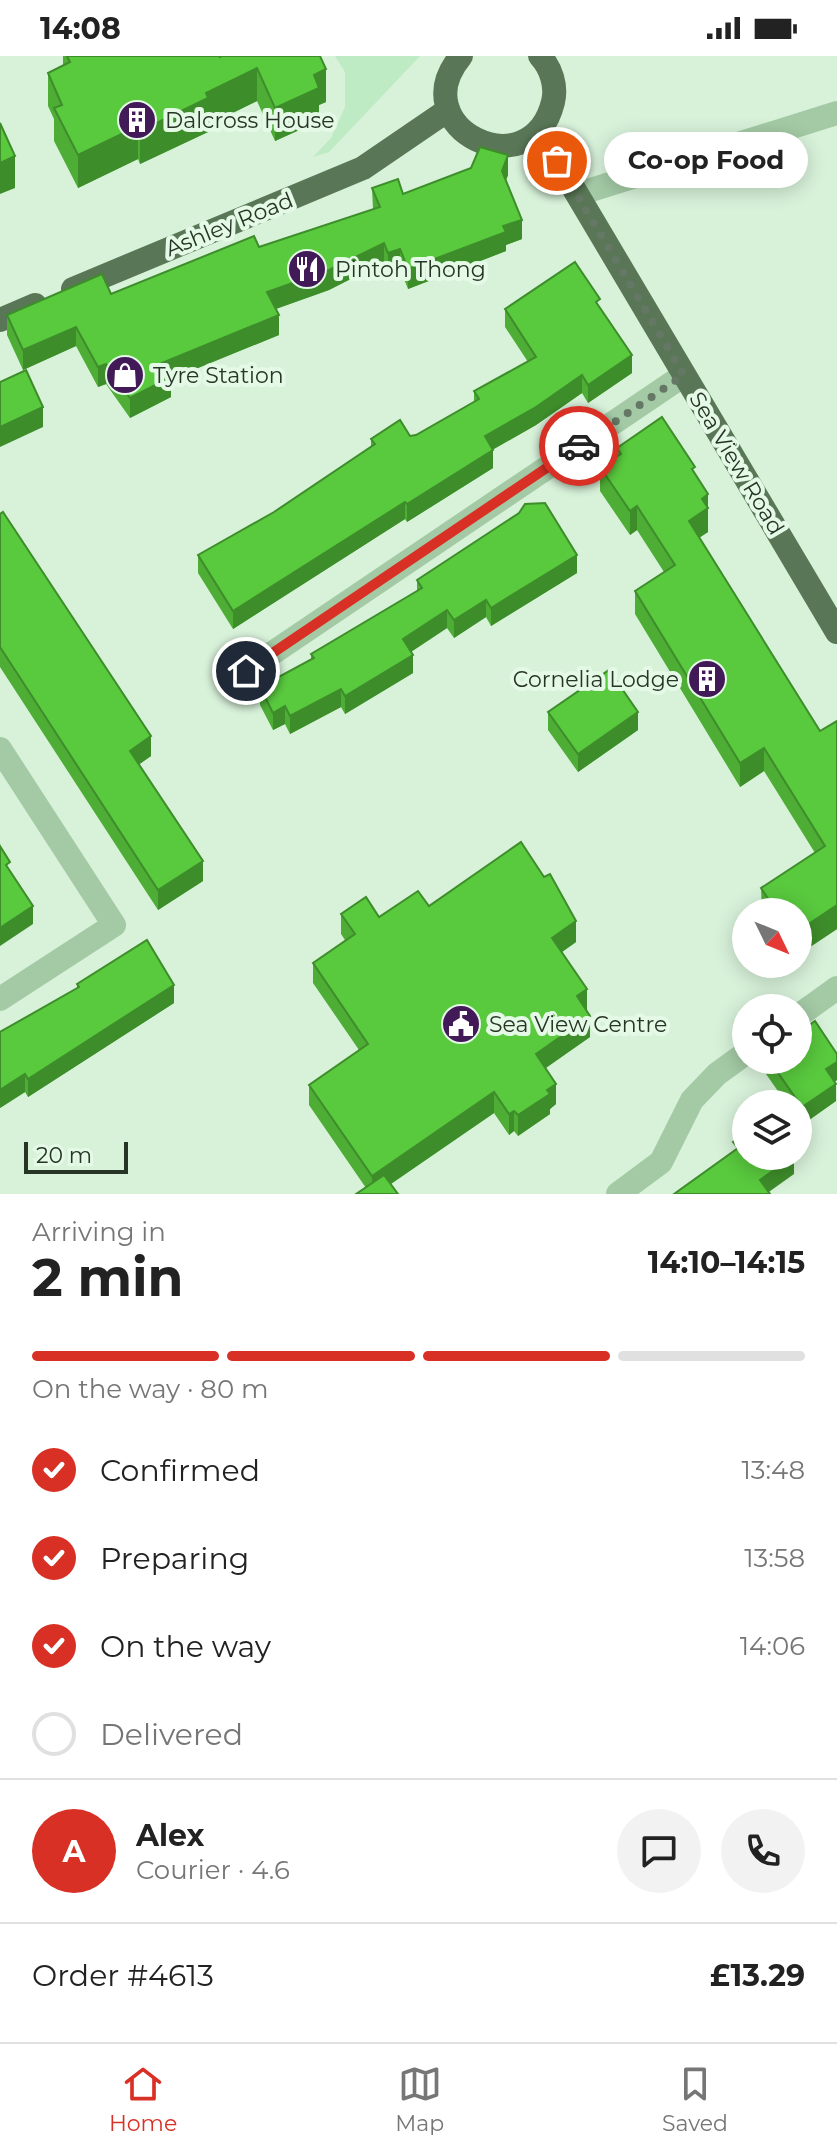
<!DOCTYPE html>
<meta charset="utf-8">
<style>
:root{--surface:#fff;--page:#f2f2f2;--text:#222;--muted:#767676;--line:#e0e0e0;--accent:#d93025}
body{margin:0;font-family:Montserrat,sans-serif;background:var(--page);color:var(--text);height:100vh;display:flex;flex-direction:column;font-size:30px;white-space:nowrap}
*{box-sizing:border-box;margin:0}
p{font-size:26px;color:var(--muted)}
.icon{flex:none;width:44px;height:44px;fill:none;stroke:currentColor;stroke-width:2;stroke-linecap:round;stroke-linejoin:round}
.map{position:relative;height:1138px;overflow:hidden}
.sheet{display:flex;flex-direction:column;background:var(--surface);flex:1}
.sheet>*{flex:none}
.needle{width:52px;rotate:133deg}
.fabs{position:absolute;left:732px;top:842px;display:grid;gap:16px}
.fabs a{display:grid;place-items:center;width:80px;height:80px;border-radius:50%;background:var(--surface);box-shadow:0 4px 20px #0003;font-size:40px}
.scale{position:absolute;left:24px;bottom:20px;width:104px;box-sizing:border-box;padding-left:8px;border:4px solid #273526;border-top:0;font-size:22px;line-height:28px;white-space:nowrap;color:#273526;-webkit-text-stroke:6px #e4f9e6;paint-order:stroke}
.pin{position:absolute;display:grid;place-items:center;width:68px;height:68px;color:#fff;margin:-34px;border:4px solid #fff;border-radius:50%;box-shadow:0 2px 8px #0007}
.courier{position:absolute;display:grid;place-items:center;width:80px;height:80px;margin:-40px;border:6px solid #d93025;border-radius:50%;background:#fff;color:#222;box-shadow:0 2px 10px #0007}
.bubble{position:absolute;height:56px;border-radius:28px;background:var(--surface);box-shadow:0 4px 20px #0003;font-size:26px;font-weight:700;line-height:56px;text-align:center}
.overview em{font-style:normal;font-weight:700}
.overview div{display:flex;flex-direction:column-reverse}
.overview{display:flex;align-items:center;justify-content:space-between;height:136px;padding:0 32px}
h1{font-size:52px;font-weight:700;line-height:60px}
.bar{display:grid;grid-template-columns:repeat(4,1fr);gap:12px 8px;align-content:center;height:96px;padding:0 32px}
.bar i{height:10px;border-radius:6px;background:var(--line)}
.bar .current{background:var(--accent)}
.bar p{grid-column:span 4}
.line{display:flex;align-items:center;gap:20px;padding:0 32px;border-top:2px solid var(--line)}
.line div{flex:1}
.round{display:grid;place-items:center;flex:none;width:84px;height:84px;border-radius:42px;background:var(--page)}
ol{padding:0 32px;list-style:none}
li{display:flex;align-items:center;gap:24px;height:88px}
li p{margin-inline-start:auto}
li .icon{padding:8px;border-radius:50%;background:var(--accent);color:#fff;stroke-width:4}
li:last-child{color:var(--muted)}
li i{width:44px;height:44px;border:4px solid var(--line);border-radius:50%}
.status{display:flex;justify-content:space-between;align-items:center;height:56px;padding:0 40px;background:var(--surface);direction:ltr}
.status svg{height:22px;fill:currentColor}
.menu{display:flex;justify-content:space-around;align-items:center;height:112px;border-top:2px solid var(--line);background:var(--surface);font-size:22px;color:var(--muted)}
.menu a{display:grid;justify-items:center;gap:4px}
.menu .current{color:var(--accent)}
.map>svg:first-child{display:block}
.plaza{fill:#beeac4}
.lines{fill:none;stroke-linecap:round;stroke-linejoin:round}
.minor{stroke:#a4caa5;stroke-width:24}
.major{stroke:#597756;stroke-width:24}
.wall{fill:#4dad35}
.shaded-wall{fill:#3e8d2b}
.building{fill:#59c93e;stroke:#3e8d2b;stroke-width:2}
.done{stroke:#657765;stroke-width:8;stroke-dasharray:0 14.4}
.route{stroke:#d93025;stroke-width:10}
.labels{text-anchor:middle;stroke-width:8;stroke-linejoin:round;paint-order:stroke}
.poi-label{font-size:22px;fill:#273526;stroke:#e4f9e6;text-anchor:start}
.street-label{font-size:22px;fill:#273526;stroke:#e4f9e6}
</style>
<div class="status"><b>14:08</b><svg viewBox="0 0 49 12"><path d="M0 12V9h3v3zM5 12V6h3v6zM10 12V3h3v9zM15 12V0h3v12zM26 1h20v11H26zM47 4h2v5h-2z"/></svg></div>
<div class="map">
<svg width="837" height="1138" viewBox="0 0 837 1138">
<rect width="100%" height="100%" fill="#d8f2da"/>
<path class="plaza" d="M 335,0 L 420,0 L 329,96 L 313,101 L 331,82 L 345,51 L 345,16 Z"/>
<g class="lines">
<g class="minor">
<path d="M 578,138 L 837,57"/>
<path d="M 246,615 L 684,319"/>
<path d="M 0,693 L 114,869 L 0,943"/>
<path d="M 798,960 L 837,932"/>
<path d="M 618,1138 L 661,1106 L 692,1044 L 717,1018 L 746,997"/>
</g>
<g class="major">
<path d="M 461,0 C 401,72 531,135 553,46 C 557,30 551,12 540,0"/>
<path d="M 539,74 L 837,576"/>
<path d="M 73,233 L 363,112 L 448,54"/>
<path d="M 0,264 L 35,249"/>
</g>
</g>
<g class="wall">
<path d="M 63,0 L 219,0 L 220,1 L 320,0 L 326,46 L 319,49 L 319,65 L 275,85 L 257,45 L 208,69 L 208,76 L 140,108 L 138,103 L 78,132 L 54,85 L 54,63 L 48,50 L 48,17 L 63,10 Z"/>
<path d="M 508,119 L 506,124 L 522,183 L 506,189 L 506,195 L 408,233 L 400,213 L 388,217 L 384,206 L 329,234 L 276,253 L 279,279 L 171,323 L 171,341 L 130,362 L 106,328 L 98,331 L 76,290 L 23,314 L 7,279 L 7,259 L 111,238 L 373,154 L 372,132 L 403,138 Z"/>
<path d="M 600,251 L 632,317 L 588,347 L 582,337 L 536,369 L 492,394 L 493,412 L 407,466 L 405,463 L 233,573 L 198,517 L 198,499 L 274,456 L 371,391 L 371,383 L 416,379 L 474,346 L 474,335 L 528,306 L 505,271 L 505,253 Z"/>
<path d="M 617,392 L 695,418 L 708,438 L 708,476 L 699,482 L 820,675 L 837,873 L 798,899 L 798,856 L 762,856 L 761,832 L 815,797 L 764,715 L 740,731 L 635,558 L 635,535 L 664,516 L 637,474 L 630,479 L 600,435 L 600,411 L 617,400 Z"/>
<path d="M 0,458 L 151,700 L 139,708 L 203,825 L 158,854 L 0,611 Z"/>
<path d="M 577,517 L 491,570 L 486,561 L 454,582 L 447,572 L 411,596 L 413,617 L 345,658 L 341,651 L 290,678 L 285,668 L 273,674 L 260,649 L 260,631 L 311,603 L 311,598 L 417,535 L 417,524 Z"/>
<path d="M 548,656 L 638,674 L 578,716 L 548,674 Z"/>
<path d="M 429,850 L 576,886 L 562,896 L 587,954 L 590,981 L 545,1012 L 556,1048 L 550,1053 L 550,1058 L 518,1080 L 514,1075 L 509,1079 L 494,1057 L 391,1128 L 366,1132 L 309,1049 L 309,1029 L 359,994 L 313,927 L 313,907 L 345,884 L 341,878 L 341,858 L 379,861 Z"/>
<path d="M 77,928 L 174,947 L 28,1041 L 25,1036 L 0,1052 L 77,932 Z"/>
<path d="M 837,998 L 837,1024 L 834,1026 L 836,1045 L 802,1069 L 798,1063 L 798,1048 L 787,1048 L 766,1018 L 766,1004 L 798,1004 Z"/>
</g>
<g class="shaded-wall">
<path d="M 257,12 L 257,45 L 208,69 L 208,76 L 140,108 L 140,75 L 206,37 Z"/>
<path d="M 326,13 L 326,46 L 319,49 L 319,65 L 275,85 L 275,52 L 314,19 Z"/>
<path d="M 138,70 L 138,103 L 78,132 L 78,99 Z"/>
<path d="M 508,99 L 508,119 L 502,134 L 502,115 Z"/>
<path d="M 15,100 L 15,132 L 0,138 L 0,107 Z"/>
<path d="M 522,164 L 522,183 L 506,189 L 506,195 L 408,233 L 408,213 L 503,170 Z"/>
<path d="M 384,187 L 384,206 L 329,234 L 267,256 L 267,236 Z"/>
<path d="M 400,193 L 400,213 L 388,217 L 388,197 Z"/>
<path d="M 279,259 L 279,279 L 171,323 L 171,341 L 130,362 L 130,342 L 162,307 Z"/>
<path d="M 76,271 L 76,290 L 23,314 L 23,294 Z"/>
<path d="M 632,299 L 632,317 L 588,347 L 588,329 Z"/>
<path d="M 106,308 L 106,328 L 98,331 L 98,311 Z"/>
<path d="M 582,319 L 582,337 L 536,369 L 485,398 L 485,380 Z"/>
<path d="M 43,351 L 43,371 L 0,391 L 0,371 Z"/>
<path d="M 493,394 L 493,412 L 407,466 L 407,448 Z"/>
<path d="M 708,438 L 708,476 L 689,488 L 689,465 L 702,443 Z"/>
<path d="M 405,446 L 405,463 L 233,573 L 233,555 Z"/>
<path d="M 637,450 L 637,474 L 630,479 L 630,455 Z"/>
<path d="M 577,499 L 577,517 L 491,570 L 491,552 Z"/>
<path d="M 486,544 L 486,561 L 454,582 L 454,564 Z"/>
<path d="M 447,554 L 447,572 L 403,601 L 403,583 Z"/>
<path d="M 413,599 L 413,617 L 345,658 L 345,640 Z"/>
<path d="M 341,633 L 341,651 L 290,678 L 290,660 Z"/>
<path d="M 285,650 L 285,668 L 273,674 L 273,657 Z"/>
<path d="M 638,656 L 638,674 L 578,716 L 578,698 Z"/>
<path d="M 151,680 L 151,700 L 130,715 L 130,695 Z"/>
<path d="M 764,692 L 764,715 L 740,731 L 740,707 Z"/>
<path d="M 203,805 L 203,825 L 158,854 L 158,834 Z"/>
<path d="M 837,849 L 837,873 L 798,899 L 798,875 Z"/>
<path d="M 33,850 L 33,868 L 0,890 L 0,872 Z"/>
<path d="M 576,865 L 576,886 L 552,903 L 552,882 Z"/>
<path d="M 174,929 L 174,947 L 28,1041 L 28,1023 Z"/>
<path d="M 587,933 L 587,954 L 577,961 L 577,940 Z"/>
<path d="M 590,960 L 590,981 L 536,1019 L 536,998 Z"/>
<path d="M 837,1006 L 837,1024 L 826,1031 L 826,1013 Z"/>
<path d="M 25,1018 L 25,1036 L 0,1052 L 0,1034 Z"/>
<path d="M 556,1028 L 556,1048 L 550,1053 L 550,1058 L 518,1080 L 518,1059 Z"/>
<path d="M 836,1028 L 836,1045 L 802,1069 L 802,1051 Z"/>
<path d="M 494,1036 L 494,1057 L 376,1138 L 372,1138 L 372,1120 Z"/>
<path d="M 514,1055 L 514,1075 L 509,1079 L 509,1058 Z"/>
<path d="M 787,1100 L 795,1100 L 794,1104 L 794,1118 L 766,1138 L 760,1124 Z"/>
</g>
<g class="building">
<path d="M 67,0 L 219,0 L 220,1 L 222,0 L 320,0 L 326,13 L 314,19 L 319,32 L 275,52 L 257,12 L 206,37 L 208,42 L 140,75 L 138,70 L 78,99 L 54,52 L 62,49 L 48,17 L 70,6 Z"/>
<path d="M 0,67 L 15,100 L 0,107 Z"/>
<path d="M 480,91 L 508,99 L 502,115 L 522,164 L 503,170 L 506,176 L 408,213 L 400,193 L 388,197 L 384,187 L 329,214 L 267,236 L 279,259 L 162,307 L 171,321 L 130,342 L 106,308 L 98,311 L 76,271 L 23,294 L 7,259 L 102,218 L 111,238 L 254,180 L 259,191 L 380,151 L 372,132 L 398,123 L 403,138 L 471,112 Z"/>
<path d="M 575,206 L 600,243 L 596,246 L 632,299 L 588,329 L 582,319 L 536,351 L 485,380 L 493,394 L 407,448 L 405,446 L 233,555 L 198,499 L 274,456 L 375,388 L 371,383 L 400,364 L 410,380 L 416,379 L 479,343 L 474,335 L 536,301 L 505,253 Z"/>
<path d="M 26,314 L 43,351 L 0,371 L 0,326 Z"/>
<path d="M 662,361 L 695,411 L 692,413 L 708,438 L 702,443 L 708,452 L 689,465 L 820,675 L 837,665 L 837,849 L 798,875 L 798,856 L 777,856 L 761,832 L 825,790 L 764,692 L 740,707 L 635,535 L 675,509 L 637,450 L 630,455 L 600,411 L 621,398 L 617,392 Z"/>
<path d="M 545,447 L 577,499 L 491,552 L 486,544 L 454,564 L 447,554 L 403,583 L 413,599 L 345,640 L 341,633 L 290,660 L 285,650 L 273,657 L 260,631 L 314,602 L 311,598 L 422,532 L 417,524 L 519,457 L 525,448 Z"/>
<path d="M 3,456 L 151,680 L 130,695 L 203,805 L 158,834 L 0,591 L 0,458 Z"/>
<path d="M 609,614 L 638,656 L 578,698 L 548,656 Z"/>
<path d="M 521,786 L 544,821 L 550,818 L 576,865 L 552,882 L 587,933 L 577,940 L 590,960 L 536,998 L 556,1028 L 547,1034 L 550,1038 L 518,1059 L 514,1055 L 509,1058 L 494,1036 L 372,1120 L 309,1029 L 368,988 L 313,907 L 355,878 L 341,858 L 366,841 L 379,861 L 418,835 L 429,850 Z"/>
<path d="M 0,790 L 10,806 L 6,809 L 33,850 L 0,872 Z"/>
<path d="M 147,884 L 174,929 L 28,1023 L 25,1018 L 0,1034 L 0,976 L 79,931 L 77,928 Z"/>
<path d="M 815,965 L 837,998 L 837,1006 L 826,1013 L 836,1028 L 802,1051 L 769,1004 L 798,1004 L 798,977 Z"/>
<path d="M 746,1077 L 746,1100 L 794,1100 L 760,1124 L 770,1138 L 674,1138 L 738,1092 L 733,1086 Z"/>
<path d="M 384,1119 L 398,1138 L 356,1138 Z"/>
</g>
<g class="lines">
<path class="done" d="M 557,105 L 684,319 L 579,390"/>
<path class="route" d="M 246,615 L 579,390"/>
</g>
<defs>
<g id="building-disc" transform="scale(2)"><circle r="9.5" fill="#411a57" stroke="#e4f9e6"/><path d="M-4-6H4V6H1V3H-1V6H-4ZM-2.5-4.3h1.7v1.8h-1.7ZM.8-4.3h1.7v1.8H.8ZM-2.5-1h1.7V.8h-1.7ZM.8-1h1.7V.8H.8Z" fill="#fff"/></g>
<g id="restaurant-disc" transform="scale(2)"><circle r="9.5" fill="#411a57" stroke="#e4f9e6"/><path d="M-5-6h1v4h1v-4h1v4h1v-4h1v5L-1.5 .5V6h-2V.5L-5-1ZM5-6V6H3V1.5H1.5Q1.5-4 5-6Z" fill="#fff"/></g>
<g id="shop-disc" transform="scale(2)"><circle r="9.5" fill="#411a57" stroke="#e4f9e6"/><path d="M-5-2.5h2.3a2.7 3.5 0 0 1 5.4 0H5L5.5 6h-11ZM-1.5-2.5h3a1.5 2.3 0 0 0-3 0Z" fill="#fff"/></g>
<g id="civic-disc" transform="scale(2)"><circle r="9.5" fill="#411a57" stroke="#e4f9e6"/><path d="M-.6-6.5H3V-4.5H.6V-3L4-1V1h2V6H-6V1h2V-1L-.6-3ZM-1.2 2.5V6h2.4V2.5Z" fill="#fff"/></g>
</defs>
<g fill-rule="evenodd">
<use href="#building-disc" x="137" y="64"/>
<use href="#restaurant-disc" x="307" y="213"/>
<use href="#shop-disc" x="125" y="319"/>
<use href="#building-disc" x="707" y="623"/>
<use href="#civic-disc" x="461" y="968"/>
</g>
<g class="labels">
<g class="poi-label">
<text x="165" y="72">Dalcross House</text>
<text x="335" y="221">Pintoh Thong</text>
<text x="153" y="327">Tyre Station</text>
<text x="679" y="631" text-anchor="end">Cornelia Lodge</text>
<text x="489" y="976">Sea View Centre</text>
</g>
<g class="street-label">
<text transform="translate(229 168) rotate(-22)" y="8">Ashley Road</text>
<text transform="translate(737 407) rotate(59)" y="8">Sea View Road</text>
</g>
</g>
</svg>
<div class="fabs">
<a><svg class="needle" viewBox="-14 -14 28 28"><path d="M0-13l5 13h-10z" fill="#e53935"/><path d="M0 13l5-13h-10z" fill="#767676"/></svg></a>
<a><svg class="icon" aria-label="locate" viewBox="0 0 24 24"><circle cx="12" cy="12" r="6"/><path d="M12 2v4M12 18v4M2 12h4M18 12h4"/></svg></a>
<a><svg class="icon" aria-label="layers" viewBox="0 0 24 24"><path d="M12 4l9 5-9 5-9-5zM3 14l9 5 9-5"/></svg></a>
</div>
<div class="scale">20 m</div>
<div class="pin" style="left:557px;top:105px;background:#ea580c"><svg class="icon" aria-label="bag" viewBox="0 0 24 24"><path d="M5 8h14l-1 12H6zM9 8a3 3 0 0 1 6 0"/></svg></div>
<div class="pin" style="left:246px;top:615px;background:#1f2937"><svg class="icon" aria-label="home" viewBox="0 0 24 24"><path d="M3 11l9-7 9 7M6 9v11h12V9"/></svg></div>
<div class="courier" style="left:579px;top:390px"><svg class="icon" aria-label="car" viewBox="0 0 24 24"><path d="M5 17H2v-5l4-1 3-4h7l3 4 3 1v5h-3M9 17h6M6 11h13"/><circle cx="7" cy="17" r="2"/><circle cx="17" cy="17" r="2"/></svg></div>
<div class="bubble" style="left:604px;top:76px;width:204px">Co-op Food</div>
</div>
<section class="sheet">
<div class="overview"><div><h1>2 min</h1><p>Arriving in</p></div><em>14:10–14:15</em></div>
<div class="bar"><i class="current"></i><i class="current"></i><i class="current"></i><i></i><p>On the way · 80 m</p></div>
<ol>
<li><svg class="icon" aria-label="check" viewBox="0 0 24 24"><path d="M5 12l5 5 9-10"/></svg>Confirmed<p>13:48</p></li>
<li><svg class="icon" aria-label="check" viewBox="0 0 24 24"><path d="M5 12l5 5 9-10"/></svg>Preparing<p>13:58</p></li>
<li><svg class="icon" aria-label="check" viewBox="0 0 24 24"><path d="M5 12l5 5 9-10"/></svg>On the way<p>14:06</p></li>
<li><i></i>Delivered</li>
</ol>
<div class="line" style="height:144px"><b class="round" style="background:var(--accent);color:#fff">A</b><div><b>Alex</b><p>Courier · 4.6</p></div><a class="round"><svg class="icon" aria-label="chat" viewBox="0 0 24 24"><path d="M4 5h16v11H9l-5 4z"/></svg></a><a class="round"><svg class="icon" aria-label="phone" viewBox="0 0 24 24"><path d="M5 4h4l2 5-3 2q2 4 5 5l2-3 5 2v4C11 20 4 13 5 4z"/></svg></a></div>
<div class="line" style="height:104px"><div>Order #4613</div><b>£13.29</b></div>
</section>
<nav class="menu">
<a class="current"><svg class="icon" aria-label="home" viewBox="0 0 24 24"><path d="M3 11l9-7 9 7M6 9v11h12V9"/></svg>Home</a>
<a><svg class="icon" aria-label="map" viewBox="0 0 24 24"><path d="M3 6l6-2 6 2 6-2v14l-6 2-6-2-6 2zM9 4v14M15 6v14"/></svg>Map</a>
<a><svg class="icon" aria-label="saved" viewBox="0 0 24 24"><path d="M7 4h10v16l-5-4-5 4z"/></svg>Saved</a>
</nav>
